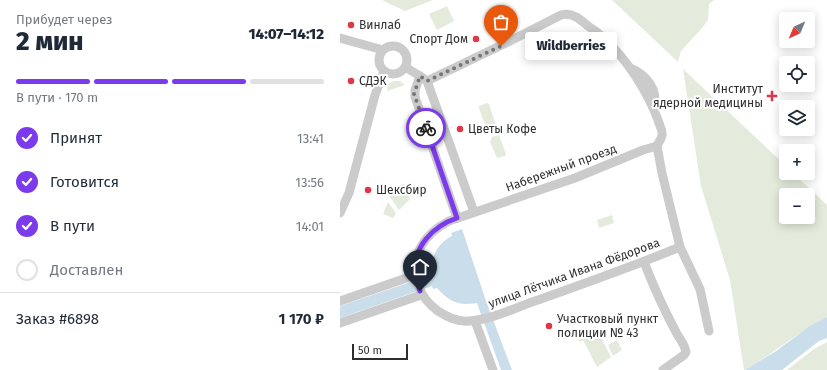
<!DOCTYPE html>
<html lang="ru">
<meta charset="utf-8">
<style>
:root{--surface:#fff;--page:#f6f6f7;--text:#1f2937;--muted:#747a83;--line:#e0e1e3;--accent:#7c3aed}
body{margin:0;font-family:"Fira Sans",sans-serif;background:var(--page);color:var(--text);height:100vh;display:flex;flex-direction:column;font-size:15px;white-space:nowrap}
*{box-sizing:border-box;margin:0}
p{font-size:13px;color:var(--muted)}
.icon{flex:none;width:22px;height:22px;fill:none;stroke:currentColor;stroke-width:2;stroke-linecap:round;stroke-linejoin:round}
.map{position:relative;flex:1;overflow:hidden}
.details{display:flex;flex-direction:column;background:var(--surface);width:340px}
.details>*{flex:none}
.needle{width:26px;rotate:224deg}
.controls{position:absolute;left:439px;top:12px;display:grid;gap:8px}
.controls a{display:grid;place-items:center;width:36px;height:36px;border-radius:4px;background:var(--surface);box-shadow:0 2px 10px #0003;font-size:20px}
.scale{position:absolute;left:12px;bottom:10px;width:56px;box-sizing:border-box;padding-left:4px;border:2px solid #2e2e2e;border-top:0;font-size:11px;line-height:14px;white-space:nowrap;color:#2e2e2e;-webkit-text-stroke:3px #fff;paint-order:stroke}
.pin{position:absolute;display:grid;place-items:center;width:34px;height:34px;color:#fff;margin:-41px -17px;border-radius:50% 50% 50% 0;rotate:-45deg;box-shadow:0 0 4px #0007}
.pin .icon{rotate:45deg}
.courier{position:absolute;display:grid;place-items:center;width:40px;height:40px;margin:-20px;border:3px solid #7c3aed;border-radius:50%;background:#fff;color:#222;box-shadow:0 1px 5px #0007}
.bubble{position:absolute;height:28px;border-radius:4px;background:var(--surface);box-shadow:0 2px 10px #0003;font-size:13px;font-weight:800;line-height:28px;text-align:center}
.overview em{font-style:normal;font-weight:800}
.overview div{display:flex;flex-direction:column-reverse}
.overview{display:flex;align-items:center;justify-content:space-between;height:68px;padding:0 16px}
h1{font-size:26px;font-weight:800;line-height:30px}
.bar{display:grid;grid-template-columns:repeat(4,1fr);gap:6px 4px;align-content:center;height:48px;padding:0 16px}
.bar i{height:5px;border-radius:3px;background:var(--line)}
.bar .active{background:var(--accent)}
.bar p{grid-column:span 4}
.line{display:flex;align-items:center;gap:10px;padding:0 16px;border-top:1px solid var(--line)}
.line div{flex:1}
ol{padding:0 16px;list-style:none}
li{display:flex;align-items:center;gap:12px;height:44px}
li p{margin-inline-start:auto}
li .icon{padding:4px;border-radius:50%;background:var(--accent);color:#fff;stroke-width:4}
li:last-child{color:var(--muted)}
li i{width:22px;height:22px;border:2px solid var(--line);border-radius:50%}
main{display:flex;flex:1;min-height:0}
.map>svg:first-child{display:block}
.green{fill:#e4ebdc;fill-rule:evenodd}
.water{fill:#c9deea}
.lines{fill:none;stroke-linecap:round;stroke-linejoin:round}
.street{stroke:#cbcbcb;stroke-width:9}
.done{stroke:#777;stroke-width:4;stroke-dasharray:0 7.2}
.route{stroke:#7c3aed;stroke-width:5}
.poi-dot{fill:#df3745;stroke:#fff;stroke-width:1.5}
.labels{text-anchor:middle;stroke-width:4;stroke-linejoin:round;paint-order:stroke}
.poi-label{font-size:12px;fill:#2e2e2e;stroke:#fff;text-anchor:start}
.street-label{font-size:12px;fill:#2e2e2e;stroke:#fff}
</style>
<main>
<section class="details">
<div class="overview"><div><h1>2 мин</h1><p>Прибудет через</p></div><em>14:07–14:12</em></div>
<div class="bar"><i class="active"></i><i class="active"></i><i class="active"></i><i></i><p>В пути · 170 m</p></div>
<ol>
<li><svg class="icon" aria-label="check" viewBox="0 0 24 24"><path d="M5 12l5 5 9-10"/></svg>Принят<p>13:41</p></li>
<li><svg class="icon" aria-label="check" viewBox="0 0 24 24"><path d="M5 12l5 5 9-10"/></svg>Готовится<p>13:56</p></li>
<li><svg class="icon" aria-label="check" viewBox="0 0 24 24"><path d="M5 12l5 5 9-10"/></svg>В пути<p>14:01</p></li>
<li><i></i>Доставлен</li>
</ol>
<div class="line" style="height:52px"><div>Заказ #6898</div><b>1 170 ₽</b></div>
</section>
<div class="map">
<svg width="487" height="370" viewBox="0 0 487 370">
<rect width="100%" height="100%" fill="#fff"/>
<g class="green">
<path d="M 42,0 L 93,0 L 65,11 Z"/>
<path d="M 272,0 L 374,0 L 369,4 L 368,20 L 363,27 L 341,51 L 338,62 Z"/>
<path d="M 107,6 L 114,21 L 97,30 L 89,14 Z"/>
<path d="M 343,69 L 446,166 L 446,173 L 453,173 L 487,205 L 487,317 C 459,332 433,353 405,370 L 404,370 L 390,280 L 361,186 ZM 446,195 L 468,195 L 468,217 L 446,217 Z"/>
<path d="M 53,81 L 60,81 L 65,85 L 47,91 L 48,85 Z"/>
<path d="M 147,103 L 149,104 L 156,126 L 150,129 L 145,125 L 139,108 L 139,106 Z"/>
<path d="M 159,135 L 166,154 L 165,156 L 157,158 L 150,142 L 152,137 Z"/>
<path d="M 63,184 L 65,185 L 70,199 L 59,210 L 50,197 L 54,187 Z"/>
<path d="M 48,202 L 56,213 L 53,218 L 43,214 Z"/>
<path d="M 272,215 L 274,223 L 259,228 L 257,220 Z"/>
<path d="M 256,327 L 271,357 L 257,367 L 243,340 L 240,342 L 237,338 L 241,336 L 240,333 Z"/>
<path d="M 277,340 L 282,350 L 273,356 L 268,345 Z"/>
<path d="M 487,342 L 487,370 L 447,370 L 474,349 Z"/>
</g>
<g class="water">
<path d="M 122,229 L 146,301 L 172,370 L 161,370 L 137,303 C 118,306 110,302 97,288 L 93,289 L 92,286 L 0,318 L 0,306 L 88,276 L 88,273 L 92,271 C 91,256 98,243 112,236 L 111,233 Z"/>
<path d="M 487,317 L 487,338 L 479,341 L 442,370 L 405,370 L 436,351 L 470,326 Z"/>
</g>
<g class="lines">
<g class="street">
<path d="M 0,38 L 43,50"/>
<circle cx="53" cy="60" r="14"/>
<path d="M 65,67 L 80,76 L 87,81 L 134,212"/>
<path d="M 290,68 C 305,74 320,90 313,107"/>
<path d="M 80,76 L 75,90 L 75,97 L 117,218"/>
<path d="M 87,81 L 168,42 L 221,15 C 232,12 240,19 248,26 C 254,30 260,34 265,39 C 288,61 307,91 318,120 C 319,125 323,130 322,135 C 322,138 318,143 317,146 L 322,173 L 340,247 L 360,289 L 369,331"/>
<path d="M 317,146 L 303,150 L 235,178 L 109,221 C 84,234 69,256 78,285 C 82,296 88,304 98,311 C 107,317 118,322 129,321 C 152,320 176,307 198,300 C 246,283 294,266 340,247"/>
<path d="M 0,213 L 9,193 L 35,95 L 44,71"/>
<path d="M 304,262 C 313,285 323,308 335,330 C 338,337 345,344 346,352 L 344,355 L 323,370"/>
<path d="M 0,301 L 75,275"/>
<path d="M 135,321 L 153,370"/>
<path d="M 0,323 L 81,295"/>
</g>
</g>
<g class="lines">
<path class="done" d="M 86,128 L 74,94 L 80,76 L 87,81 L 161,46"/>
<path class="route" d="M 80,291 C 78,286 76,279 75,273 C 73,247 93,226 117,218 L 86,128"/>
</g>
<g class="poi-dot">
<circle cx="11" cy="25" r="4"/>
<circle cx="136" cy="39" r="4"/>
<circle cx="11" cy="81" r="4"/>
<path d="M430 90h4v4h4v4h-4v4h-4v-4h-4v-4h4z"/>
<circle cx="120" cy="129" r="4"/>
<circle cx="28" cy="190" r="4"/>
<circle cx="209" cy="326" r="4"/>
</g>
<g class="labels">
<g class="poi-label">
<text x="19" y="29">Винлаб</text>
<text x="128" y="43" text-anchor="end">Спорт Дом</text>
<text x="19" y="85">СДЭК</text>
<text x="423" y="93" text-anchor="end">Институт<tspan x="423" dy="14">ядерной медицины</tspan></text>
<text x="128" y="133">Цветы Кофе</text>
<text x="36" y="194">Шексбир</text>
<text x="217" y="323">Участковый пункт<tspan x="217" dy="14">полиции № 43</tspan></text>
</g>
<g class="street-label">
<text transform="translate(221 168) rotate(-20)" y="4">Набережный проезд</text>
<text transform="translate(234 273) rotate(-20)" y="4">улица Лётчика Ивана Фёдорова</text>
</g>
</g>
</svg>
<div class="controls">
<a><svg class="needle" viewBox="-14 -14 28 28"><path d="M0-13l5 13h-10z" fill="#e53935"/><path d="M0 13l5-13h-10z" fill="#747a83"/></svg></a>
<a><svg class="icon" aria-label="locate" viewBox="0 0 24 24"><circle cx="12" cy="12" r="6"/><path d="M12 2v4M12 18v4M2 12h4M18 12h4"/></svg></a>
<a><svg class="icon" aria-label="layers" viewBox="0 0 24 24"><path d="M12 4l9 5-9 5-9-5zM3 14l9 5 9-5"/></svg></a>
<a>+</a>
<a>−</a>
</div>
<div class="scale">50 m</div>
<div class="pin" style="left:161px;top:46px;background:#ea580c"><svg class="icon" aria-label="bag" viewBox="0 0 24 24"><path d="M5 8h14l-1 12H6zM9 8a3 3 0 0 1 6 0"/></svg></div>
<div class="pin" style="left:80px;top:291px;background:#1f2937"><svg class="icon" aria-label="home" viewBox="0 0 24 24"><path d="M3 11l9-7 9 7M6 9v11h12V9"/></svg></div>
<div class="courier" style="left:86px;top:128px"><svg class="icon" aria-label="bike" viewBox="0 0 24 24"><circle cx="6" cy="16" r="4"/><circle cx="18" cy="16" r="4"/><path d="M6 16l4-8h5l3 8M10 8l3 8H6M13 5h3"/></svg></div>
<div class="bubble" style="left:185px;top:32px;width:92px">Wildberries</div>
</div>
</main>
